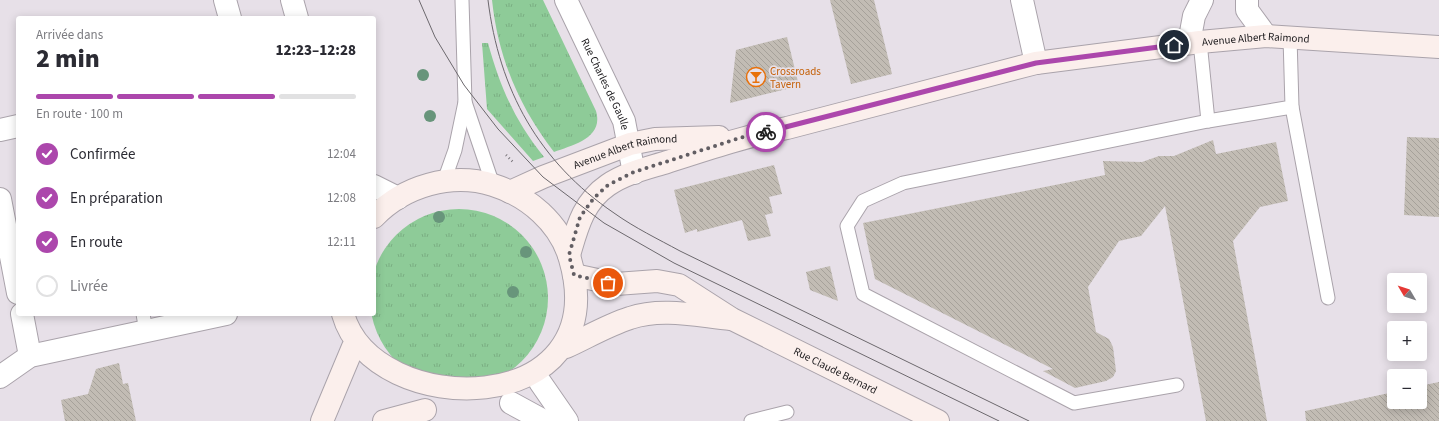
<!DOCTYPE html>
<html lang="fr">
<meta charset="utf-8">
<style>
:root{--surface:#fff;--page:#f7f7f7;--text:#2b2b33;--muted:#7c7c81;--line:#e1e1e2;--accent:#ac47ac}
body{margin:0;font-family:"Source Sans 3",sans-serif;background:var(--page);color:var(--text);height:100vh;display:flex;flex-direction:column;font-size:15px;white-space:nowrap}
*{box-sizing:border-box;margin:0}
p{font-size:13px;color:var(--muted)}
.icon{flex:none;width:22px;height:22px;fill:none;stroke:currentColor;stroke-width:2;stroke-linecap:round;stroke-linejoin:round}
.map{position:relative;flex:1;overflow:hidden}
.sheet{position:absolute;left:16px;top:16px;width:360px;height:300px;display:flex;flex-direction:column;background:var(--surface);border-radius:4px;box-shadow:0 2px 10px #0003}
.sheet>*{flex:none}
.needle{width:26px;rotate:309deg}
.controls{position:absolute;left:1387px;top:273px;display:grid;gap:8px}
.controls a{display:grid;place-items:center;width:40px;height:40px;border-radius:4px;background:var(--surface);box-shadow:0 2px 10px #0003;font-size:20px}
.pin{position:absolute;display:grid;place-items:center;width:34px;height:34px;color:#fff;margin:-17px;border:2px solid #fff;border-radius:50%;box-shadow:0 1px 4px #0007}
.courier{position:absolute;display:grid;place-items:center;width:40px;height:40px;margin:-20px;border:3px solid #ac47ac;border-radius:50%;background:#fff;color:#222;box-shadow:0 1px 5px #0007}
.head em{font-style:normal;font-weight:800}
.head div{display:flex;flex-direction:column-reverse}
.head{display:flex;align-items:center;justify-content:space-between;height:68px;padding:0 20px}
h1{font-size:26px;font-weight:800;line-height:30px}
.bar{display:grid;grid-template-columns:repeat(4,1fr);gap:6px 4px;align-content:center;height:48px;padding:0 20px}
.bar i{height:5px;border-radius:3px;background:var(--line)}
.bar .active{background:var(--accent)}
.bar p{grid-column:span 4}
ol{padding:0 20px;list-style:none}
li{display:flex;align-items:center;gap:12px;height:44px}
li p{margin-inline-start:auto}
li .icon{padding:4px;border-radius:50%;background:var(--accent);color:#fff;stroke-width:4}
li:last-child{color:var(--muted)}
li i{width:22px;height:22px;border:2px solid var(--line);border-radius:50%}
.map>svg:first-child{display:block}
.grass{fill:url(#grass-tufts)}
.building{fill:url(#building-back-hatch)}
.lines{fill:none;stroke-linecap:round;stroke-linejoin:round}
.lane-casing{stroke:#aaa3ab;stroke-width:15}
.street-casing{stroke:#aaa3ab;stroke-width:24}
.secondary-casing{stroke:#aaa3ab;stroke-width:24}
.path{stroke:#7c777d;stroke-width:2.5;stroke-dasharray:1 3;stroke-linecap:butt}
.lane{stroke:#fff;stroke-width:13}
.street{stroke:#fff;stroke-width:22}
.secondary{stroke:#fbefec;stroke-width:22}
.tram{stroke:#6c686d;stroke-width:1}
.tree{fill:#68957b}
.done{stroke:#625e63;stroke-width:4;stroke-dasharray:0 7.2}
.route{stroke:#ac47ac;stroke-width:5}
.labels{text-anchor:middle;stroke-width:3.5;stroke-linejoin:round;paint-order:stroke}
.street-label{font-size:11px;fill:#1a181b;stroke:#e7e0e8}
.food-label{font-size:11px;fill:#c56008;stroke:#e7e0e8;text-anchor:start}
</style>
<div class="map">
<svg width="1439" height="421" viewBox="0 0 1439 421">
<defs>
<pattern id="grass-tufts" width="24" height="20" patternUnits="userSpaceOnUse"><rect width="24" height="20" fill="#8ecb98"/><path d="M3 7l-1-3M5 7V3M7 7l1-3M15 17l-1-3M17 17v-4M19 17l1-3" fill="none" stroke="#7aae82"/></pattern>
<pattern id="building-back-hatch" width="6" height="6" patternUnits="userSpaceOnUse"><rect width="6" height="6" fill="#c2bcb4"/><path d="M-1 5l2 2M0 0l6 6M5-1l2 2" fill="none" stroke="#a6a19a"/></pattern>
</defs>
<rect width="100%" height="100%" fill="#e7e0e8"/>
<g class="grass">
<path d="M 492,0 L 543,0 L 596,111 C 604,138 573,145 554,152 C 519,107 498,57 492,0 Z"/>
<path d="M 482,43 L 488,43 C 500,87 515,121 544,157 L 533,161 L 487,109 Z"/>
<circle cx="459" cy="298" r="89"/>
</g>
<g class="building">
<path d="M 830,0 L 874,0 L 892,74 L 851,84 Z"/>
<path d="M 787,37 L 799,86 L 730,103 L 736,50 Z"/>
<path d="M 1407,137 L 1439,138 L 1439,217 L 1404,215 Z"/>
<path d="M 1213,140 L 1216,154 L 1276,142 L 1288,201 L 1260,207 L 1233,241 L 1267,421 L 1206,421 L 1165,206 L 1141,236 L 1119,241 L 1088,287 L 1096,332 L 1109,339 L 1113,347 L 1116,371 L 1113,377 L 1106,381 L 1075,388 L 1043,371 L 1053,369 L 875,279 L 863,223 L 1105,175 L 1103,161 L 1142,162 L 1159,156 L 1174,156 Z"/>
<path d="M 774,165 L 782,194 L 769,197 L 773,213 L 765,215 L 771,236 L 748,241 L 742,220 L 697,232 L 697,229 L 685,233 L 674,190 Z"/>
<path d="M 830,266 L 838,301 L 810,290 L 806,272 Z"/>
<path d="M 119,363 L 123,384 L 128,383 L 136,421 L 65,421 L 61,400 L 88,394 L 96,369 Z"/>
<path d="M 1439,382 L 1439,421 L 1306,421 L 1305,411 L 1394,392 L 1394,402 L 1420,402 L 1420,386 Z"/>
</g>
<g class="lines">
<g class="lane-casing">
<g id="lane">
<path d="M 1200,42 L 1208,121"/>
<path d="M 465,102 L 493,185"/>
<path d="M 1292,107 L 1328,298"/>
<path d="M 444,181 L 455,150 L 465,102 L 462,0"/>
<path d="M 143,314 L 146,331"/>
<path d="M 1177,385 L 1074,403 L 863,294 L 847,226 L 863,201 L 903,183 L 1208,121 L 1292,107 L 1290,37"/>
<path d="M 751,421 L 787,412"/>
</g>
</g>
<g class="street-casing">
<g id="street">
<path d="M 225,0 L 230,18"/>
<path d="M 292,0 L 297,18"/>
<path id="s1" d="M 566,0 L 624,121 L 634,173"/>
<path d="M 1022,0 L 1036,63"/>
<path d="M 1247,0 L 1247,10 L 1266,36"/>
<path d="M 1189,43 L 1194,16 L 1202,0"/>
<path d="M 0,130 L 18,126"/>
<path d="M 374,186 L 398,198"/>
<path d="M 0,199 L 18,293"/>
<path d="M 22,314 L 30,356"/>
<path d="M 0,377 L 30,356 L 226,314"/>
<path d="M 540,382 L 567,421"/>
<path d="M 511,403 L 544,421"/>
</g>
</g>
<g class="secondary-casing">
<g id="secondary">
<path id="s2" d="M 510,192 L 543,177 L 630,144 L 655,139 L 719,137"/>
<path id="s3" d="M 569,255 C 577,228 583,202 608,185 C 625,173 648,168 667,162 C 707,149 746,136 787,128 L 1036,63 L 1200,42 L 1266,36 L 1439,47"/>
<path id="s4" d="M 574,275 L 616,284 L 657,281 L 679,285 L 732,319 L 938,421"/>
<path d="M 343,314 C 373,421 617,421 570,259 C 560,223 528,196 493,185 C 451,172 404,186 374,217"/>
<path d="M 566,347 C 586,338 608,325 630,318 C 662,307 698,316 731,319"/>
<path d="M 322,421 L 353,347"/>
<path d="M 384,421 L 425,410"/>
</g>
</g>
<path class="path" d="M 506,155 L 514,163"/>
<use href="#lane" class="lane"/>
<use href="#street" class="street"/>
<use href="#secondary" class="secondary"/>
<g class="tram">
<path d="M 419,0 L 435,37 L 464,85 L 498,129 L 543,177 L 604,223 L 674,263 L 999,421"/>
<path d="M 488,0 C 499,90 539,162 614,213 C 635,228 658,239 680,251 L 1029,421"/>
</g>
</g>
<g class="tree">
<circle cx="423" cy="75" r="6"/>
<circle cx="430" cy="116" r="6"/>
<circle cx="439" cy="217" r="6"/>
<circle cx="526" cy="252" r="6"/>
<circle cx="513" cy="292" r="6"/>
</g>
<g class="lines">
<path class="done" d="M 608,283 L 574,275 L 569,255 L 580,217 L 594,198 L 608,185 L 634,172 L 746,136 L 766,132"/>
<path class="route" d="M 766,132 L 1036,63 L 1174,45"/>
</g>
<defs>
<g id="bar-ring" transform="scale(1)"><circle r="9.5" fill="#e7e0e8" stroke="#e8710a" stroke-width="1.5"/><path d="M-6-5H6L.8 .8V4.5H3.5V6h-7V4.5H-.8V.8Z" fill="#e8710a"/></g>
</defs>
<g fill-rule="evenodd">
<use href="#bar-ring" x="756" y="77"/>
</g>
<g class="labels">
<g class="street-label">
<text dy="4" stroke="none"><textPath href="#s3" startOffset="749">Avenue Albert Raimond</textPath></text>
<text dy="4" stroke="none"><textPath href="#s1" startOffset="93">Rue Charles de Gaulle</textPath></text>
<text dy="4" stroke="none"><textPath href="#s2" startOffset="123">Avenue Albert Raimond</textPath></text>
<text dy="4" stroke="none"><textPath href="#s4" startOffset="285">Rue Claude Bernard</textPath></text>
</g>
<g class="food-label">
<text x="770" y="75">Crossroads<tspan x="770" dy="13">Tavern</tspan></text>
</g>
</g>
</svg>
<div class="controls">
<a><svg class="needle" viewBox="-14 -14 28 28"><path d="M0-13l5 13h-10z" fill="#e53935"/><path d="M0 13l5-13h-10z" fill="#7c7c81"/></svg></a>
<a>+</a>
<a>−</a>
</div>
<div class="pin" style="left:608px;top:283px;background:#ea580c"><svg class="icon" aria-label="bag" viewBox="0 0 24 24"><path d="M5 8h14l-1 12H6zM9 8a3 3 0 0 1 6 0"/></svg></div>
<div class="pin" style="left:1174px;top:45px;background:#1f2937"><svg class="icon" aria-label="home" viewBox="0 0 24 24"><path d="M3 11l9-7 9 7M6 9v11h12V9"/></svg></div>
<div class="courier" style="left:766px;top:132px"><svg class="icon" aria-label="bike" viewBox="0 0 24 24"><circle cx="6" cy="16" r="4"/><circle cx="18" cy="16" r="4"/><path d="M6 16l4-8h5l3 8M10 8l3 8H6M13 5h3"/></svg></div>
<section class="sheet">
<div class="head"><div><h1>2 min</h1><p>Arrivée dans</p></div><em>12:23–12:28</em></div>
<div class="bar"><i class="active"></i><i class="active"></i><i class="active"></i><i></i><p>En route · 100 m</p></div>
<ol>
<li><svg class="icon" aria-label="check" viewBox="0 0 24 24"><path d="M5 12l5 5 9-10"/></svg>Confirmée<p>12:04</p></li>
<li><svg class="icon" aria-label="check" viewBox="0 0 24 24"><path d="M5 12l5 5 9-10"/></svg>En préparation<p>12:08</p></li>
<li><svg class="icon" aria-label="check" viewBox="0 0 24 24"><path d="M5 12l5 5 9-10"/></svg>En route<p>12:11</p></li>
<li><i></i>Livrée</li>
</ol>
</section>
</div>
